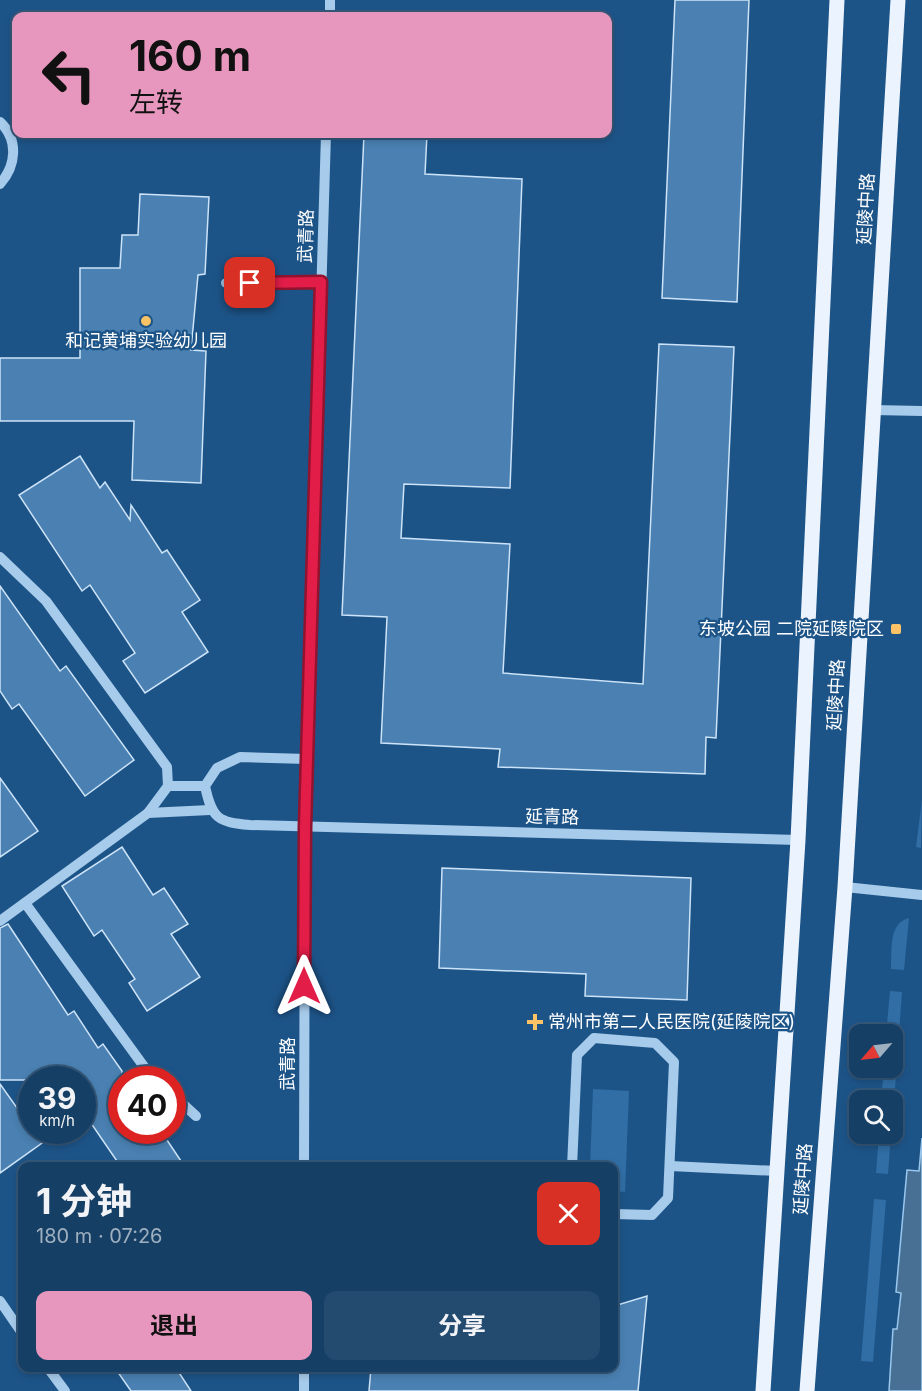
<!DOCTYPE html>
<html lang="zh">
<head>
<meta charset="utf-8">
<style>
  :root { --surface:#163f66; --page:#234a6f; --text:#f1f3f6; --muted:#9eafbf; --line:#35587a; --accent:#e797bd }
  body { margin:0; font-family:Inter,"Noto Sans SC",sans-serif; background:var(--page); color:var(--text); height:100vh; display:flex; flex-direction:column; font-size:22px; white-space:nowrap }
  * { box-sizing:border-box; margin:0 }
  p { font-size:20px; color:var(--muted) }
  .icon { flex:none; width:33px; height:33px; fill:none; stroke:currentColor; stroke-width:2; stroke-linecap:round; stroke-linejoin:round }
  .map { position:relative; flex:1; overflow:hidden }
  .panel { position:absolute; left:18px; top:1162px; width:600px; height:210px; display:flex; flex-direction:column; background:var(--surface); border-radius:12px; box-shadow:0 3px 9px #0003,0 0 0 2px var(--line) }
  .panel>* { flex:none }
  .guide { position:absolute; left:12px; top:12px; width:600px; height:126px; border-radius:12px; box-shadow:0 3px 9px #0003,0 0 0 2px var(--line); background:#e797bd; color:#111; overflow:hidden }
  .needle { width:39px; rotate:242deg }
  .fabs { position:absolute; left:849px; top:1024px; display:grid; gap:12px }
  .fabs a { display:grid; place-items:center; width:54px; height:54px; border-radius:12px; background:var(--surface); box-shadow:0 3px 9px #0003,0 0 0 2px var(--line); font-size:30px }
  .speed { position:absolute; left:18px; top:1066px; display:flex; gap:12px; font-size:30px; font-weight:700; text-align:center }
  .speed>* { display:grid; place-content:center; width:78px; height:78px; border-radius:50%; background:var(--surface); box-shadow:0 3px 9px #0003,0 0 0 2px var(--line); line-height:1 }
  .speed small { font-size:15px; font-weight:400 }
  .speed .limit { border:9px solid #d22; background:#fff; color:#111 }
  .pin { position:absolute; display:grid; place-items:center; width:51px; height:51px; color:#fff; margin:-26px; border-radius:12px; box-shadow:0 3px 9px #0006 }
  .me { position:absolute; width:66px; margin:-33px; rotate:0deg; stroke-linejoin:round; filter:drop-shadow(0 0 4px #0008) }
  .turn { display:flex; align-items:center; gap:21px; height:126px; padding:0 18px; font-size:27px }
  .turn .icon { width:78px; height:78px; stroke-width:2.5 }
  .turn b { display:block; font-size:42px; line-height:51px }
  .round { display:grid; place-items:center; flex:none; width:63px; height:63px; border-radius:12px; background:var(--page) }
  .headline { display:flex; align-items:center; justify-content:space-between; height:102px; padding:0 18px }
  h1 { font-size:36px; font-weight:700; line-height:45px }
  .button { display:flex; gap:12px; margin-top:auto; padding:12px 18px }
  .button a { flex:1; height:69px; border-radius:12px; background:var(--accent); color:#111; font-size:24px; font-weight:700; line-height:69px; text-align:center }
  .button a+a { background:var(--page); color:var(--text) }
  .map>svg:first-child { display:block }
  .green { fill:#306ea5 }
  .water { fill:#487095; stroke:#9ac7ed; stroke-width:1.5 }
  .building { fill:#4a81b2; stroke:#cce3f8; stroke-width:1.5 }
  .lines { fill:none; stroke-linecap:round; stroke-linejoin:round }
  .minor { stroke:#a7cbeb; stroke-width:10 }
  .major { stroke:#ebf4fe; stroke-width:15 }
  .route-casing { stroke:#92132f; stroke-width:15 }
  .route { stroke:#e11d48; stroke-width:10 }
  .poi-dot { fill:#fbc365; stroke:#1d5488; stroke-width:2 }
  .labels { text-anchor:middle; stroke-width:4.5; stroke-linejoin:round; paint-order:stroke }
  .street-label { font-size:18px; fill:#fff; stroke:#1d5488 }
  .poi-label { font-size:18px; fill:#fff; stroke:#1d5488 }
</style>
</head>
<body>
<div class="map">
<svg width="922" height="1391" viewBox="0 0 922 1391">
  <rect width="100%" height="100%" fill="#1d5488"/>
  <!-- green -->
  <g class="green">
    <polygon points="922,800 921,848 916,847"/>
    <path d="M909 918 904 970 891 969C892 952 888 923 909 918Z"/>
    <polygon points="890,991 902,992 893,1117 892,1101 881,1101 884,1068 892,1068 892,1035 886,1035"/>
    <polygon points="593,1089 629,1091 625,1192 614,1191 614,1167 590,1167"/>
    <polygon points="879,1134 891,1134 888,1174 876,1173"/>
    <polygon points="874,1199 886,1200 873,1362 861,1361"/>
  </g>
  <!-- water -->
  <polygon class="water" points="922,1138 922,1391 889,1391 893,1329 897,1329 901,1293 896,1292 907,1170 919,1171"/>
  <!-- building -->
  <g class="building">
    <polygon points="675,0 749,0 737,302 662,298"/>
    <polygon points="364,134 427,134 425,174 522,179 510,488 404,484 401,538 510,544 503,673 643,684 659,344 734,347 716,738 706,737 705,774 498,767 500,749 381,743 387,617 342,615"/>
    <polygon points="140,194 209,197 205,274 198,275 191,350 206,351 201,483 132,480 134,421 0,421 0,358 80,358 80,268 120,268 122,235 138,235"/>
    <polygon points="80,456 100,488 105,482 130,520 131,505 162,553 167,550 200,600 182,612 208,652 145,693 123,661 135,653 90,585 82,591 19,495"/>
    <polygon points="0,586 60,671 66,666 134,760 85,796 19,704 12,709 0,691"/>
    <polygon points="0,778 38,831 0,857"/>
    <polygon points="122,847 153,895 164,888 188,924 171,934 200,977 147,1011 129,983 135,979 102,930 94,936 62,886"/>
    <polygon points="442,868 691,878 687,1000 585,996 586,974 439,968"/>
    <polygon points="8,924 68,1015 74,1011 98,1048 103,1044 122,1071 122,1131 161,1131 185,1167 121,1167 82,1110 82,1080 0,1080 0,928"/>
    <polygon points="0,1084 42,1143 0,1173"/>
    <polygon points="647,1296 638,1391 369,1391 371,1368 614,1368 614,1306"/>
    <polygon points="115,1368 176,1368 191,1391 131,1391"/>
  </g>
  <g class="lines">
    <!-- minor -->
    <g class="minor">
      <polyline points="330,16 330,0"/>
      <path d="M0 122C19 140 16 166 0 184"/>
      <polyline points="226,283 321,282"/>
      <polyline points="873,410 922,411"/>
      <polyline points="0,557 46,601 167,767 168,786 148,813"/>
      <path d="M307 759 240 757 217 768 205 786C212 819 218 822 250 825L798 840"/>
      <polyline points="168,786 205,786"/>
      <polyline points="845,887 922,895"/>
      <polyline points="25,903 145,1068 158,1080"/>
      <polyline points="0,921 148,813 210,810"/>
      <polyline points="172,1094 196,1116"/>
      <polyline points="670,1166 777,1171"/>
      <polyline points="304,1167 305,827 326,134"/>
      <polyline points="572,1167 577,1055 594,1038 655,1043 674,1062 668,1198 652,1215 614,1214"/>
      <polyline points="0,1301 22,1333"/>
      <polyline points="48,1368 65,1391"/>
      <polyline points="304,1391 304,1368"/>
    </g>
    <!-- major -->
    <g class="major">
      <polyline points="763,1391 798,840 837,0"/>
      <polyline points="807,1391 845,887 898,0"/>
    </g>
  </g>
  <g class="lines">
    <defs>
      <polyline id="route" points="250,283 321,282 305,827 304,986"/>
    </defs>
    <!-- route casing -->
    <use href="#route" class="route-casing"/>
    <!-- route -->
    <use href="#route" class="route"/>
  </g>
  <!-- markers -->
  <g class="poi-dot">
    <circle cx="146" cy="321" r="6"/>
    <rect x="890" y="623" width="12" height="12" rx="3"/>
    <path d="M532 1013h6v6h6v6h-6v6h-6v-6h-6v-6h6z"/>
  </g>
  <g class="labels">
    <!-- street labels -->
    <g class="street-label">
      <text transform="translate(866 209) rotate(-87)" y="6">延陵中路</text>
      <text transform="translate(306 236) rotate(-88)" y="6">武青路</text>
      <text transform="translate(836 695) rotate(-87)" y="6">延陵中路</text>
      <text transform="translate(552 817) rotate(1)" y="6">延青路</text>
      <text transform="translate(288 1064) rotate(-90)" y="6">武青路</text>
      <text transform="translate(803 1179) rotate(-86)" y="6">延陵中路</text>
    </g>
    <!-- poi labels -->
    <g class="poi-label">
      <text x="146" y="347">和记黄埔实验幼儿园</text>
      <text x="884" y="635" text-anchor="end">东坡公园 二院延陵院区</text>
      <text x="548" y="1028" text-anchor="start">常州市第二人民医院(延陵院区)</text>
    </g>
  </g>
</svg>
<div class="fabs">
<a><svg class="needle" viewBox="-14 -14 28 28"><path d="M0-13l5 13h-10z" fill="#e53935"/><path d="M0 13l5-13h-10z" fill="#9eafbf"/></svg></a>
<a><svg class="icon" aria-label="search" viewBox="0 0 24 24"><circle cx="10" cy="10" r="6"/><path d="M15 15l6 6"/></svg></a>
</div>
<div class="speed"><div>39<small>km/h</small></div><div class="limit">40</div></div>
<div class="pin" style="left:250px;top:283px;background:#d93025"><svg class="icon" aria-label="arrive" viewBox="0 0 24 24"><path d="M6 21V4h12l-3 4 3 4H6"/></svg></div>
<svg class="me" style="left:304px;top:986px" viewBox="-20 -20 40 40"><path d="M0-17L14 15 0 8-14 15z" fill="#e11d48" stroke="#fff" stroke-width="4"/></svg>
<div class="guide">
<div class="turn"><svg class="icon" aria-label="left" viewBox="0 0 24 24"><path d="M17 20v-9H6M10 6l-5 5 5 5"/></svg><div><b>160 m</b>左转</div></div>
</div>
<section class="panel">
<div class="headline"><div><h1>1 分钟</h1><p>180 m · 07:26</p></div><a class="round" style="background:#d93025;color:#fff"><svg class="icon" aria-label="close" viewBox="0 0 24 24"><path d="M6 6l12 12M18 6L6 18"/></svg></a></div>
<div class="button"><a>退出</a><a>分享</a></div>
</section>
</div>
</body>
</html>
